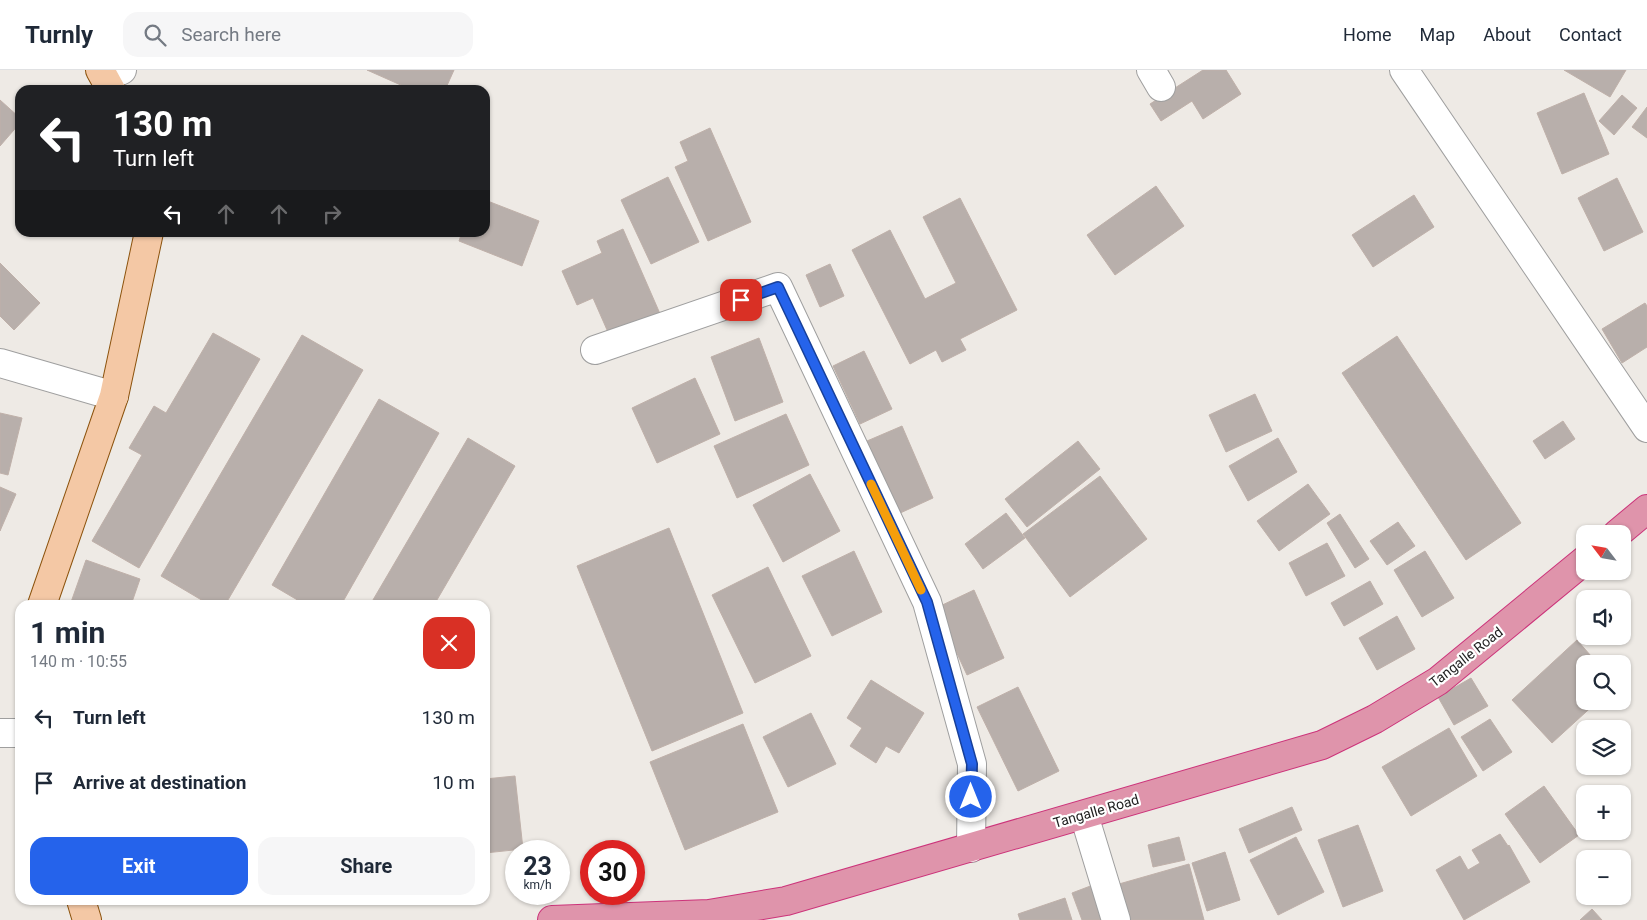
<!DOCTYPE html>
<html lang="en">
<head>
<meta charset="utf-8">
<style>
  :root { --surface:#fff; --page:#f6f6f7; --text:#1f2937; --muted:#747a83; --line:#e0e1e3; --accent:#2563eb }
  body { margin:0; font-family:Roboto,sans-serif; background:var(--page); color:var(--text); height:100vh; display:flex; flex-direction:column; font-size:19px; white-space:nowrap }
  * { box-sizing:border-box; margin:0 }
  p { font-size:16px; color:var(--muted) }
  .icon { flex:none; width:28px; height:28px; fill:none; stroke:currentColor; stroke-width:2; stroke-linecap:round; stroke-linejoin:round }
  .map { position:relative; flex:1; overflow:hidden }
  .sheet { position:absolute; left:15px; top:530px; width:475px; height:305px; display:flex; flex-direction:column; background:var(--surface); border-radius:15px; box-shadow:0 1px 4px #0004 }
  .sheet>* { flex:none }
  .hud { position:absolute; left:15px; top:15px; width:475px; height:152px; border-radius:15px; box-shadow:0 1px 4px #0004; background:#202124; color:#fff; overflow:hidden }
  .needle { width:32px; rotate:301deg }
  .tools { position:absolute; left:1576px; top:455px; display:grid; gap:10px }
  .tools a { display:grid; place-items:center; width:55px; height:55px; border-radius:10px; background:var(--surface); box-shadow:0 1px 4px #0004; font-size:25px }
  .speed { position:absolute; left:505px; top:770px; display:flex; gap:10px; font-size:25px; font-weight:700; text-align:center }
  .speed>* { display:grid; place-content:center; width:65px; height:65px; border-radius:50%; background:var(--surface); box-shadow:0 1px 4px #0004; line-height:1 }
  .speed small { font-size:12px; font-weight:400 }
  .speed .limit { border:8px solid #d22; background:#fff; color:#111 }
  .pin { position:absolute; display:grid; place-items:center; width:42px; height:42px; color:#fff; margin:-21px; border-radius:10px; box-shadow:0 2px 8px #0006 }
  .me { position:absolute; width:55px; margin:-28px; rotate:0deg; stroke-linejoin:round; filter:drop-shadow(0 0 4px #0008) }
  .turn { display:flex; align-items:center; gap:18px; height:105px; padding:0 15px; font-size:22px }
  .turn .icon { width:65px; height:65px; stroke-width:2.5 }
  .turn b { display:block; font-size:35px; line-height:42px }
  .lanes { display:flex; align-items:center; height:48px; padding:0 15px; background:#0003; justify-content:center; gap:25px; direction:ltr }
  .lanes .off { opacity:.35 }
  .round { display:grid; place-items:center; flex:none; width:52px; height:52px; border-radius:15px; background:var(--page) }
  .overview { display:flex; align-items:center; justify-content:space-between; height:85px; padding:0 15px }
  h1 { font-size:30px; font-weight:700; line-height:38px }
  .primary-button { display:flex; gap:10px; margin-top:auto; padding:10px 15px }
  .primary-button a { flex:1; height:58px; border-radius:15px; background:var(--accent); color:#fff; font-size:20px; font-weight:700; line-height:58px; text-align:center }
  .primary-button a+a { background:var(--page); color:var(--text) }
  ul { padding:0; list-style:none }
  li { display:flex; align-items:center; gap:15px; height:65px; padding:0 15px }
  li div { flex:1 }
  li b { display:block; font-size:19px }
  li em { font-style:normal }
  header { display:flex; align-items:center; gap:30px; box-sizing:border-box; height:70px; padding:0 25px; background:var(--surface); border-bottom:1px solid var(--line) }
  header strong { font-size:24px }
  nav { display:flex; gap:28px; margin-inline-start:auto; font-size:18px }
  .search { width:350px; height:45px; background:var(--page); display:flex; align-items:center; gap:12px; box-sizing:border-box; padding:0 18px; border-radius:15px; color:var(--muted); font-size:19px }
  .map>svg:first-child { display:block }
  .building { fill:#b8afab; stroke:#bfb0a9 }
  .lines { fill:none; stroke-linecap:round; stroke-linejoin:round }
  .street-casing { stroke:#9f9f9f; stroke-width:30 }
  .primary-casing { stroke:#8c530d; stroke-width:30 }
  .highway-casing { stroke:#cc337a; stroke-width:30 }
  .street { stroke:#fff; stroke-width:28 }
  .primary { stroke:#f4c8a5; stroke-width:28 }
  .highway { stroke:#df94ab; stroke-width:28 }
  .route-casing { stroke:#184099; stroke-width:12 }
  .route { stroke:#2563eb; stroke-width:9 }
  .slow { stroke:#f59e0b; stroke-width:9 }
  .labels { text-anchor:middle; stroke-width:4.5; stroke-linejoin:round; paint-order:stroke }
  .street-label { font-size:14px; fill:#1e1e1e; stroke:#fff }
</style>
</head>
<body>
<header>
<strong>Turnly</strong>
<div class="search"><svg class="icon" aria-label="search" viewBox="0 0 24 24"><circle cx="10" cy="10" r="6"/><path d="M15 15l6 6"/></svg>Search here</div>
<nav><a>Home</a><a>Map</a><a>About</a><a>Contact</a></nav>
</header>
<div class="map">
<svg width="1647" height="850" viewBox="0 0 1647 850">
  <rect width="100%" height="100%" fill="#eeeae5"/>
  <!-- building -->
  <g class="building">
    <polygon points="367,0 454,0 445,20 412,20"/>
    <polygon points="1203,0 1226,0 1241,24 1203,49 1192,31 1161,51 1150,34"/>
    <polygon points="1564,0 1626,0 1610,27"/>
    <polygon points="1584,23 1609,84 1562,104 1537,43"/>
    <polygon points="1622,25 1637,38 1614,65 1599,51"/>
    <polygon points="0,30 20,48 20,53 0,76"/>
    <polygon points="1647,37 1647,68 1632,57"/>
    <polygon points="710,58 751,152 708,171 675,97 688,91 680,72"/>
    <polygon points="668,107 699,172 651,194 621,130"/>
    <polygon points="1617,108 1643,162 1604,181 1578,128"/>
    <polygon points="1156,116 1184,156 1115,205 1087,165"/>
    <polygon points="1414,125 1434,157 1373,197 1352,165"/>
    <polygon points="960,128 1017,240 960,269 966,280 942,292 936,280 910,294 852,180 890,160 925,229 956,213 923,147"/>
    <polygon points="485,130 539,151 522,196 459,171 462,162 485,162"/>
    <polygon points="623,159 661,246 611,269 593,228 577,235 562,201 602,183 597,171"/>
    <polygon points="0,193 40,233 14,260 0,246"/>
    <polygon points="830,194 844,226 820,237 806,205"/>
    <polygon points="1645,233 1647,236 1647,277 1622,293 1602,259"/>
    <polygon points="213,263 260,289 139,498 92,471 142,385 129,378 154,336 166,343"/>
    <polygon points="302,265 363,300 225,535 210,535 161,506"/>
    <polygon points="1397,266 1521,453 1466,490 1342,303"/>
    <polygon points="759,268 783,332 735,351 711,287"/>
    <polygon points="864,281 892,339 860,354 833,296"/>
    <polygon points="695,308 720,364 657,393 632,338"/>
    <polygon points="1255,324 1272,361 1226,382 1209,345"/>
    <polygon points="379,329 439,363 341,535 306,535 272,515"/>
    <polygon points="0,343 22,348 8,405 0,403"/>
    <polygon points="786,344 809,395 737,428 714,376"/>
    <polygon points="1563,351 1575,369 1545,389 1533,371"/>
    <polygon points="902,356 933,428 898,444 867,371"/>
    <polygon points="468,368 515,396 434,535 370,535"/>
    <polygon points="1278,368 1297,402 1248,431 1229,396"/>
    <polygon points="1078,371 1100,399 1027,457 1005,429"/>
    <polygon points="810,404 840,461 783,492 753,435"/>
    <polygon points="1100,406 1147,469 1070,527 1023,464"/>
    <polygon points="1308,414 1330,444 1279,481 1257,451"/>
    <polygon points="0,417 16,424 0,461"/>
    <polygon points="1006,443 1025,468 983,499 965,474"/>
    <polygon points="1340,444 1369,489 1355,498 1327,453"/>
    <polygon points="1398,452 1415,476 1387,495 1370,471"/>
    <polygon points="669,458 743,643 652,681 577,496"/>
    <polygon points="1327,473 1345,506 1306,526 1289,493"/>
    <polygon points="854,481 882,542 832,566 802,506"/>
    <polygon points="1425,481 1454,528 1422,547 1394,500"/>
    <polygon points="86,490 140,509 131,535 70,535"/>
    <polygon points="768,497 811,586 755,613 712,525"/>
    <polygon points="1370,511 1383,534 1344,556 1331,533"/>
    <polygon points="974,520 1004,588 967,605 936,538"/>
    <polygon points="1397,546 1415,579 1377,600 1359,568"/>
    <polygon points="1577,570 1598,594 1585,594 1585,631 1598,631 1552,673 1512,630"/>
    <polygon points="1471,608 1488,636 1454,655 1438,627"/>
    <polygon points="871,610 924,643 899,683 886,676 876,693 850,676 862,658 847,648"/>
    <polygon points="1018,617 1059,701 1018,721 977,637"/>
    <polygon points="811,643 836,694 788,717 763,667"/>
    <polygon points="1490,649 1512,682 1483,701 1461,667"/>
    <polygon points="743,654 778,742 685,780 650,692"/>
    <polygon points="1449,658 1477,706 1411,746 1382,697"/>
    <polygon points="515,706 523,779 485,783 485,709"/>
    <polygon points="1544,716 1579,765 1540,793 1505,744"/>
    <polygon points="1292,737 1302,760 1249,783 1239,759"/>
    <polygon points="1358,755 1383,821 1343,837 1318,770"/>
    <polygon points="1500,764 1508,776 1509,775 1530,812 1464,850 1436,800 1460,786 1468,800 1480,793 1472,780"/>
    <polygon points="1179,767 1185,790 1153,797 1148,775"/>
    <polygon points="1296,767 1324,822 1278,845 1250,790"/>
    <polygon points="1225,782 1240,830 1207,841 1192,793"/>
    <polygon points="1189,794 1204,850 1130,850 1119,814"/>
    <polygon points="1093,815 1106,850 1082,850 1072,823"/>
    <polygon points="1065,828 1072,850 1020,850 1018,844"/>
    <polygon points="1592,839 1602,850 1580,850"/>
  </g>
  <g class="lines">
    <defs>
      <g id="street">
        <polyline points="1151,0 1161,17"/>
        <polyline points="1404,0 1647,358"/>
        <polyline points="105,8 122,0"/>
        <polyline points="595,280 778,217 927,532 972,694 971,778"/>
        <polyline points="0,293 114,326"/>
        <polyline points="0,663 20,663"/>
        <polyline points="1084,745 1116,850"/>
      </g>
      <g id="primary">
        <polyline points="100,0 111,20"/>
        <polyline points="42,535 114,326 149,162"/>
        <polyline points="81,830 87,850"/>
      </g>
      <g id="highway">
        <polyline points="1617,464 1647,439"/>
        <polyline points="552,850 709,844 786,831 1322,675 1375,649 1438,611 1585,490"/>
      </g>
    </defs>
    <!-- street casing -->
    <use href="#street" class="street-casing"/>
    <!-- primary casing -->
    <use href="#primary" class="primary-casing"/>
    <!-- highway casing -->
    <use href="#highway" class="highway-casing"/>
    <!-- street -->
    <use href="#street" class="street"/>
    <!-- primary -->
    <use href="#primary" class="primary"/>
    <!-- highway -->
    <use href="#highway" class="highway"/>
  </g>
  <g class="lines">
    <defs>
      <polyline id="route" points="741,230 778,217 927,532 972,694 971,727"/>
    </defs>
    <!-- route casing -->
    <use href="#route" class="route-casing"/>
    <!-- route -->
    <use href="#route" class="route"/>
    <!-- slow -->
    <polyline class="slow" points="871,414 921,520"/>
  </g>
  <g class="labels">
    <!-- street labels -->
    <g class="street-label">
      <text transform="translate(1466 587) rotate(-38)" y="5">Tangalle Road</text>
      <text transform="translate(1096 741) rotate(-16)" y="5">Tangalle Road</text>
    </g>
  </g>
</svg>
<div class="tools">
<a><svg class="needle" viewBox="-14 -14 28 28"><path d="M0-13l5 13h-10z" fill="#e53935"/><path d="M0 13l5-13h-10z" fill="#747a83"/></svg></a>
<a><svg class="icon" aria-label="sound" viewBox="0 0 24 24"><path d="M4 9h4l5-4v14l-5-4H4zM17 9q2 3 0 6"/></svg></a>
<a><svg class="icon" aria-label="search" viewBox="0 0 24 24"><circle cx="10" cy="10" r="6"/><path d="M15 15l6 6"/></svg></a>
<a><svg class="icon" aria-label="layers" viewBox="0 0 24 24"><path d="M12 4l9 5-9 5-9-5zM3 14l9 5 9-5"/></svg></a>
<a>+</a>
<a>−</a>
</div>
<div class="speed"><div>23<small>km/h</small></div><div class="limit">30</div></div>
<div class="pin" style="left:741px;top:230px;background:#d93025"><svg class="icon" aria-label="arrive" viewBox="0 0 24 24"><path d="M6 21V4h12l-3 4 3 4H6"/></svg></div>
<svg class="me" style="left:971px;top:727px" viewBox="-20 -20 40 40"><circle r="17" fill="#2563eb" stroke="#fff" stroke-width="3"/><path d="M0-11L8 9 0 5-8 9z" fill="#fff"/></svg>
<div class="hud">
<div class="turn"><svg class="icon" aria-label="left" viewBox="0 0 24 24"><path d="M17 20v-9H6M10 6l-5 5 5 5"/></svg><div><b>130 m</b>Turn left</div></div>
<div class="lanes"><svg class="icon" aria-label="left" viewBox="0 0 24 24"><path d="M17 20v-9H6M10 6l-5 5 5 5"/></svg><svg class="icon off" aria-label="ahead" viewBox="0 0 24 24"><path d="M12 20V5M6 11l6-6 6 6"/></svg><svg class="icon off" aria-label="ahead" viewBox="0 0 24 24"><path d="M12 20V5M6 11l6-6 6 6"/></svg><svg class="icon off" aria-label="right" viewBox="0 0 24 24"><path d="M7 20v-9h11M14 6l5 5-5 5"/></svg></div>
</div>
<section class="sheet">
<div class="overview"><div><h1>1 min</h1><p>140 m · 10:55</p></div><a class="round" style="background:#d93025;color:#fff"><svg class="icon" aria-label="close" viewBox="0 0 24 24"><path d="M6 6l12 12M18 6L6 18"/></svg></a></div>
<ul>
<li><svg class="icon" aria-label="left" viewBox="0 0 24 24"><path d="M17 20v-9H6M10 6l-5 5 5 5"/></svg><div><b>Turn left</b></div><em>130 m</em></li>
<li><svg class="icon" aria-label="arrive" viewBox="0 0 24 24"><path d="M6 21V4h12l-3 4 3 4H6"/></svg><div><b>Arrive at destination</b></div><em>10 m</em></li>
</ul>
<div class="primary-button"><a>Exit</a><a>Share</a></div>
</section>
</div>
</body>
</html>
